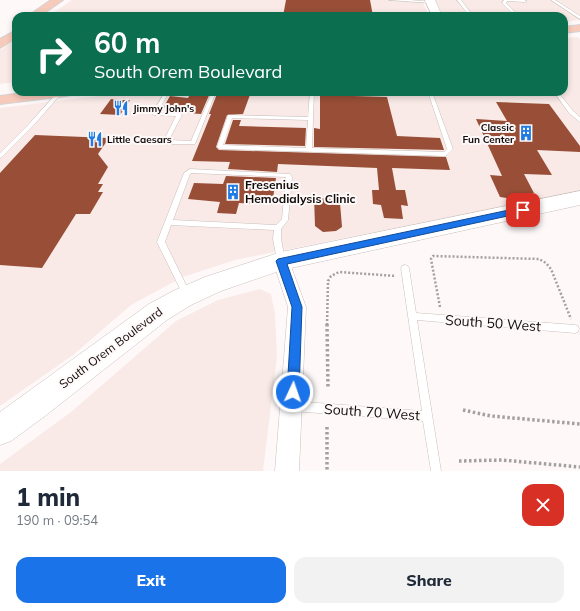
<!DOCTYPE html>
<html lang="en">
<head>
<meta charset="utf-8">
<style>
  :root { --surface:#fff; --page:#f2f2f3; --text:#1f2937; --muted:#747a83; --accent:#1a73e8 }
  body { margin:0; font-family:Mulish,sans-serif; background:var(--page); color:var(--text); height:100vh; display:flex; flex-direction:column; font-size:15px; white-space:nowrap }
  * { box-sizing:border-box; margin:0 }
  p { font-size:13px; color:var(--muted) }
  .icon { flex:none; width:22px; height:22px; fill:none; stroke:currentColor; stroke-width:2; stroke-linecap:round; stroke-linejoin:round }
  .map { position:relative; height:471px; overflow:hidden }
  .side { display:flex; flex-direction:column; background:var(--surface); flex:1 }
  .side>* { flex:none }
  .guide { position:absolute; left:12px; top:12px; width:556px; height:84px; border-radius:12px; box-shadow:0 2px 6px #0003; background:#0b6e4f; color:#fff; overflow:hidden }
  .pin { position:absolute; display:grid; place-items:center; width:34px; height:34px; color:#fff; margin:-17px; border-radius:8px; box-shadow:0 2px 6px #0006 }
  .me { position:absolute; width:44px; margin:-22px; rotate:3deg; stroke-linejoin:round; filter:drop-shadow(0 0 3px #0008) }
  .turn { display:flex; align-items:center; gap:14px; height:84px; padding:0 16px; font-size:18px }
  .turn .icon { width:52px; height:52px; stroke-width:2.5 }
  .turn b { display:block; font-size:28px; line-height:34px }
  .round { display:grid; place-items:center; flex:none; width:42px; height:42px; border-radius:12px; background:var(--page) }
  .headline { display:flex; align-items:center; justify-content:space-between; height:68px; padding:0 16px }
  h1 { font-size:24px; font-weight:800; line-height:30px }
  .cta { display:flex; gap:8px; margin-top:auto; padding:8px 16px }
  .cta a { flex:1; height:46px; border-radius:12px; background:var(--accent); color:#fff; font-size:16px; font-weight:800; line-height:46px; text-align:center }
  .cta a+a { background:var(--page); color:var(--text) }
  .map>svg:first-child { display:block }
  .built { fill:#f9eae7 }
  .building { fill:#994f37 }
  .lines { fill:none; stroke-linecap:round; stroke-linejoin:round }
  .lane-casing { stroke:#c9bfbc; stroke-width:1 }
  .street-casing { stroke:#c9bfbc; stroke-width:1 }
  .secondary-casing { stroke:#c9bfbc; stroke-width:1 }
  .primary-casing { stroke:#d4d3d3; stroke-width:2 }
  .path-far1 { stroke:#a4a09f; stroke-width:2.5; stroke-dasharray:2 2; stroke-linecap:butt }
  .path { stroke:#a4a09f; stroke-width:3.5; stroke-dasharray:2.5 2.5; stroke-linecap:butt }
  .lane { fill:#fff; fill-rule:evenodd }
  .street { fill:#fff; fill-rule:evenodd }
  .secondary { fill:#fff; fill-rule:evenodd }
  .primary { fill:#f8cabb; fill-rule:evenodd }
  .route { fill:#1a73e8; stroke:#114b97 }
  .labels { text-anchor:middle; stroke-width:4; stroke-linejoin:round; paint-order:stroke }
  .far-poi-label { font-size:10px; font-weight:bold; fill:#100c0b; stroke:#fef9f8; text-anchor:start }
  .poi-label { font-size:12px; font-weight:bold; fill:#100c0b; stroke:#fef9f8; text-anchor:start }
  .street-label { font-size:12px; fill:#100c0b; stroke:#fef9f8 }
  .near-street-label { font-size:14px; fill:#100c0b; stroke:#fef9f8 }
</style>
</head>
<body>
<div class="map">
<svg width="580" height="471" viewBox="0 0 580 471">
  <rect width="100%" height="100%" fill="#fef9f8"/>
  <!-- built -->
  <g class="built">
    <polygon points="72,0 422,0 429,16 49,16"/>
    <polygon points="435,0 580,0 580,20 564,22 564,16 443,16"/>
    <polygon points="577,37 580,39 580,191 235,260 183,277 131,305 73,355 0,406 0,108 131,92 564,92 564,38"/>
    <polygon points="16,39 16,82 0,84 0,50"/>
    <polygon points="260,289 271,294 275,314 277,357 263,471 0,471 0,464 71,412 176,321 218,300"/>
  </g>
  <!-- building -->
  <g class="building">
    <polygon points="286,0 370,0 373,16 283,16"/>
    <polygon points="191,92 210,93 201,114 186,113 186,111 181,111 182,109 163,108 170,96 188,98"/>
    <polygon points="227,92 251,92 243,114 227,115 216,147 219,150 446,157 450,170 392,168 396,190 405,190 408,206 401,205 403,219 384,218 381,205 373,204 372,190 379,190 377,168 278,164 277,172 228,169 230,162 192,161 211,114 209,114 217,94 226,94"/>
    <polygon points="320,95 387,97 397,136 440,138 444,150 314,147 314,128 320,129"/>
    <polygon points="111,99 120,100 130,100 120,115 100,114"/>
    <polygon points="496,102 549,104 580,146 580,152 537,150 552,175 524,174 534,193 522,193 523,195 513,196 514,199 500,197 490,175 502,176 476,119 507,121"/>
    <polygon points="233,120 241,120 239,126 306,128 305,146 225,144"/>
    <polygon points="35,135 109,138 98,154 108,167 98,184 103,184 98,192 103,192 90,214 76,214 42,268 0,265 0,173"/>
    <polygon points="226,176 276,178 272,205 239,203 236,214 217,213 220,202 188,199 194,183 223,184"/>
    <polygon points="314,197 333,199 340,203 342,227 336,231 323,232 315,226"/>
  </g>
  <g class="lines">
    <defs>
      <g id="lane">
        <polygon points="389,0 410,0 433,2 431,3"/>
        <polygon points="457,0 461,0 473,16 436,15 434,14 436,13 468,14"/>
        <polygon points="504,0 524,0 527,1 525,2 507,1 506,3 519,16 515,16 502,3"/>
        <polygon points="551,0 555,0 580,16 580,19"/>
        <polygon points="58,92 62,93 32,127 2,157 0,158 0,153 28,125"/>
        <polygon points="165,92 169,92 157,113 179,113 182,115 169,140 191,141 212,92 216,92 195,144 166,144 163,142 176,116 154,115 152,114"/>
        <path d="M310 92H314L312 148 444 152 447 149 428 92H432L453 149 447 155 445 156 220 149 217 147 228 115 308 117ZM232 118 308 120 306 148 223 145Z"/>
        <polygon points="554,92 558,92 573,111 580,117 580,122 569,113"/>
        <path d="M190 169 290 174 292 177 288 220 281 229V239L285 261 284 263H278L277 261 273 239 274 230 171 225 165 242 191 295 190 297 187 298 184 297 157 242 184 173ZM191 173 286 177 282 219 276 225 173 220 190 174Z"/>
        <polygon points="405,265 408,266 409,268 416,313 575,325 578,326 579,329 578,332 575,333 417,320 441,471 431,471 423,421 292,411 289,409 287,406 289,403 292,401 422,411 401,268 402,266"/>
      </g>
      <polygon id="street" points="281,255 287,257 289,261 306,307 299,471 275,471 288,307 273,261 275,257"/>
      <g id="secondary">
        <polygon points="425,0 435,0 442,16 432,16"/>
        <polygon points="580,191 580,205 282,270 221,291 191,305 167,320 45,416 11,441 0,445 0,412 149,304 173,291 205,277 281,252"/>
      </g>
      <g id="primary">
        <polygon points="51,0 63,0 40,16 28,16"/>
        <polygon points="580,25 580,31 564,33 564,27"/>
        <polygon points="16,30 16,38 0,48 0,39"/>
        <polygon points="29,92 73,92 71,95 66,96 0,104 0,96"/>
      </g>
    </defs>
    <!-- lane casing -->
    <use href="#lane" class="lane-casing"/>
    <!-- street casing -->
    <use href="#street" class="street-casing"/>
    <!-- secondary casing -->
    <use href="#secondary" class="secondary-casing"/>
    <!-- primary casing -->
    <use href="#primary" class="primary-casing"/>
    <!-- path-far1 -->
    <g class="path-far1">
      <polyline points="440,307 431,259 433,256 539,259 546,263 551,269 571,319"/>
      <polyline points="327,325 328,281 331,276 339,272 396,276"/>
    </g>
    <!-- path -->
    <g class="path">
      <polyline points="327,324 328,388"/>
      <polyline points="463,410 491,416 580,424"/>
      <polyline points="327,427 327,471"/>
      <polyline points="459,461 502,460 580,467"/>
    </g>
    <!-- lane -->
    <use href="#lane" class="lane"/>
    <!-- street -->
    <use href="#street" class="street"/>
    <!-- secondary -->
    <use href="#secondary" class="secondary"/>
    <!-- primary -->
    <use href="#primary" class="primary"/>
  </g>
  <!-- route -->
  <polygon class="route" points="523,207 526,208 526,212 287,264 302,307 299,392 297,397 293,398 288,397 287,392 292,307 276,261 278,259"/>
  <!-- icons -->
  <defs>
    <symbol id="restaurant-bare" viewBox="-9 -9 18 18"><path d="M-5-6h1v4h1v-4h1v4h1v-4h1v5L-1.5 .5V6h-2V.5L-5-1ZM5-6V6H3V1.5H1.5Q1.5-4 5-6Z" fill="#1f7ce5" stroke="#fef9f8" stroke-width="2.5" paint-order="stroke"/></symbol>
    <symbol id="building-bare" viewBox="-9 -9 18 18"><path d="M-4-6H4V6H1V3H-1V6H-4ZM-2.5-4.3h1.7v1.8h-1.7ZM.8-4.3h1.7v1.8H.8ZM-2.5-1h1.7V.8h-1.7ZM.8-1h1.7V.8H.8Z" fill="#1f7ce5" stroke="#fef9f8" stroke-width="2.5" paint-order="stroke"/></symbol>
  </defs>
  <g fill-rule="evenodd">
    <use href="#restaurant-bare" x="110" y="97" width="22" height="22"/>
    <use href="#building-bare" x="515" y="122" width="22" height="22"/>
    <use href="#restaurant-bare" x="84" y="128" width="22" height="22"/>
    <use href="#building-bare" x="222" y="181" width="22" height="22"/>
  </g>
  <g class="labels">
    <!-- far-poi labels -->
    <g class="far-poi-label">
      <text x="133" y="112">Jimmy John's</text>
      <text x="514" y="131" text-anchor="end">Classic<tspan x="514" dy="12">Fun Center</tspan></text>
      <text x="107" y="143">Little Caesars</text>
    </g>
    <!-- poi labels -->
    <g class="poi-label">
      <text x="245" y="189">Fresenius<tspan x="245" dy="14">Hemodialysis Clinic</tspan></text>
    </g>
    <!-- street labels -->
    <g class="street-label">
      <text transform="translate(111 348) rotate(-37)" y="4">South Orem Boulevard</text>
    </g>
    <!-- near-street labels -->
    <g class="near-street-label">
      <text transform="translate(493 323) rotate(4)" y="5">South 50 West</text>
      <text transform="translate(372 412) rotate(4)" y="5">South 70 West</text>
    </g>
  </g>
</svg>
<div class="pin" style="left:523px;top:210px;background:#d93025"><svg class="icon" aria-label="arrive" viewBox="0 0 24 24"><path d="M6 21V4h12l-3 4 3 4H6"/></svg></div>
<svg class="me" style="left:293px;top:392px" viewBox="-20 -20 40 40"><circle r="17" fill="#1a73e8" stroke="#fff" stroke-width="3"/><path d="M0-11L8 9 0 5-8 9z" fill="#fff"/></svg>
<div class="guide">
<div class="turn"><svg class="icon" aria-label="right" viewBox="0 0 24 24"><path d="M7 20v-9h11M14 6l5 5-5 5"/></svg><div><b>60 m</b>South Orem Boulevard</div></div>
</div>
</div>
<section class="side">
<div class="headline"><div><h1>1 min</h1><p>190 m · 09:54</p></div><a class="round" style="background:#d93025;color:#fff"><svg class="icon" aria-label="close" viewBox="0 0 24 24"><path d="M6 6l12 12M18 6L6 18"/></svg></a></div>
<div class="cta"><a>Exit</a><a>Share</a></div>
</section>
</body>
</html>
